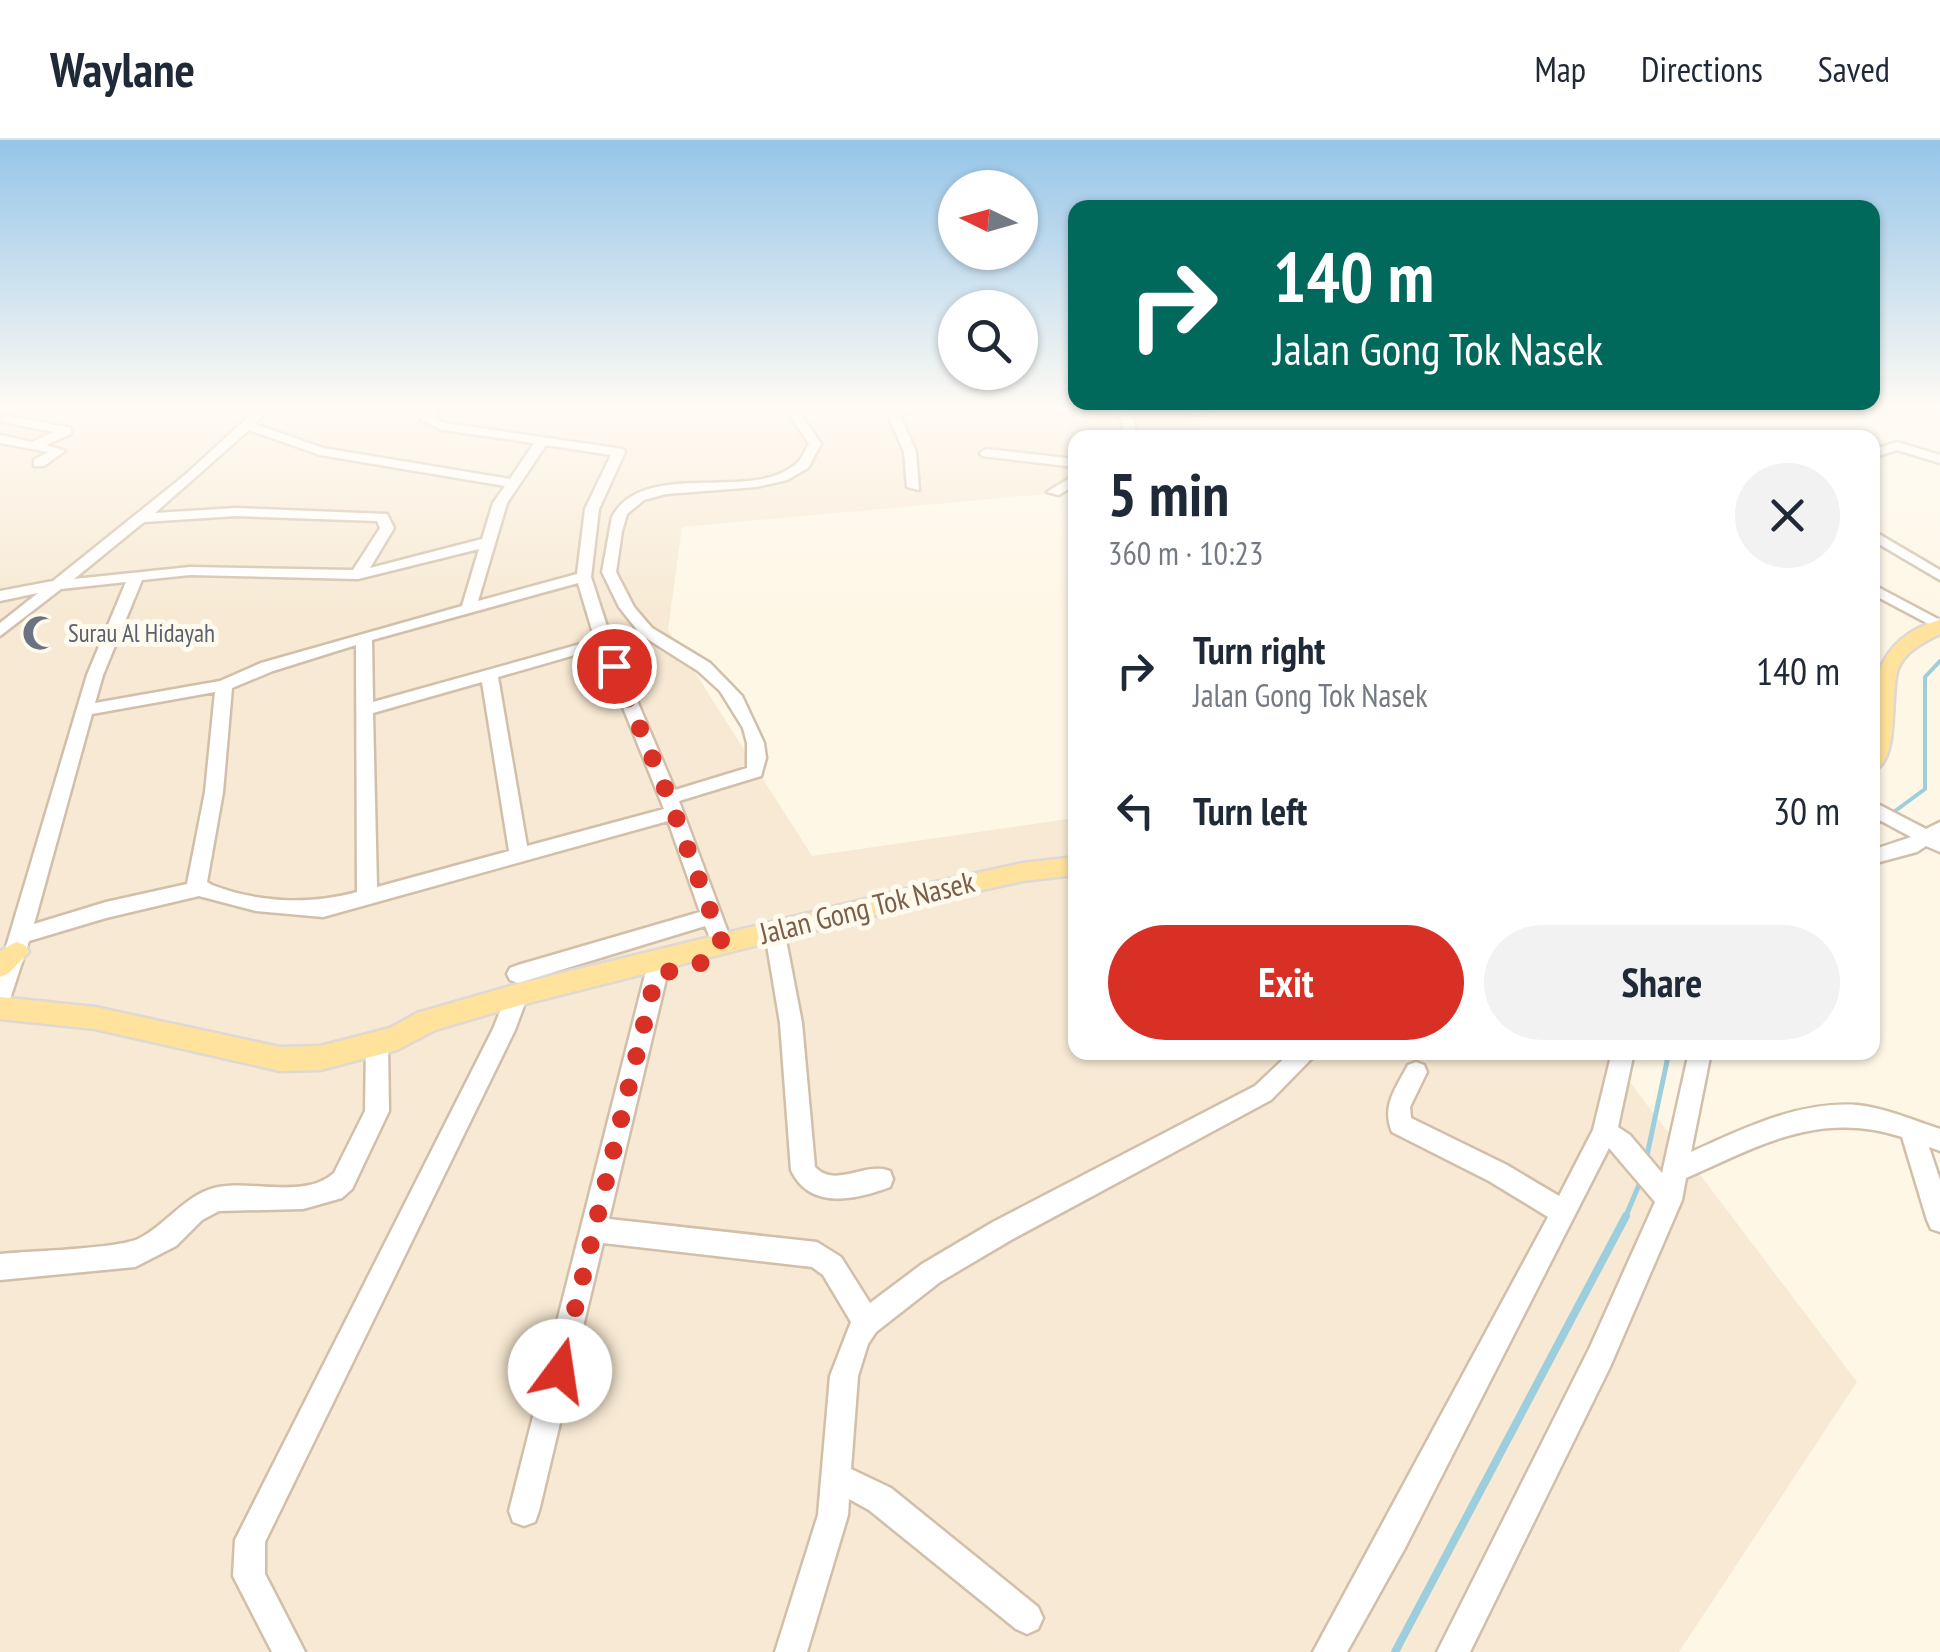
<!DOCTYPE html>
<html lang="en">
<head>
<meta charset="utf-8">
<style>
  :root { --surface:#fff; --page:#f2f2f3; --text:#1f2937; --muted:#747a83; --line:#e0e1e3; --accent:#d93025 }
  body { margin:0; font-family:"PT Sans Narrow",sans-serif; background:var(--page); color:var(--text); height:100vh; display:flex; flex-direction:column; font-size:38px; white-space:nowrap }
  * { box-sizing:border-box; margin:0 }
  p { font-size:32px; color:var(--muted) }
  .icon { flex:none; width:55px; height:55px; fill:none; stroke:currentColor; stroke-width:2; stroke-linecap:round; stroke-linejoin:round }
  .map { position:relative; flex:1; overflow:hidden }
  .side { position:absolute; left:1068px; top:290px; width:812px; height:630px; display:flex; flex-direction:column; background:var(--surface); border-radius:20px; box-shadow:0 2px 8px #0004 }
  .side>* { flex:none }
  .hud { position:absolute; left:1068px; top:60px; width:812px; height:210px; border-radius:20px; box-shadow:0 2px 8px #0004; background:#00695c; color:#fff; overflow:hidden }
  .needle { width:65px; rotate:275deg }
  .buttons { position:absolute; left:938px; top:30px; display:grid; gap:20px }
  .buttons a { display:grid; place-items:center; width:100px; height:100px; border-radius:50%; background:var(--surface); box-shadow:0 2px 8px #0004; font-size:50px }
  .pin { position:absolute; display:grid; place-items:center; width:85px; height:85px; color:#fff; margin:-42px; border:5px solid #fff; border-radius:50%; box-shadow:0 2px 10px #0007 }
  .me { position:absolute; width:110px; margin:-55px; rotate:14deg; stroke-linejoin:round; filter:drop-shadow(0 0 8px #0008) }
  .turn { display:flex; align-items:center; gap:35px; height:210px; padding:0 40px; font-size:45px }
  .turn .icon { width:130px; height:130px; stroke-width:2.5 }
  .turn b { display:block; font-size:70px; line-height:85px }
  .round { display:grid; place-items:center; flex:none; width:105px; height:105px; border-radius:52px; background:var(--page) }
  .overview { display:flex; align-items:center; justify-content:space-between; height:170px; padding:0 40px }
  h1 { font-size:60px; font-weight:700; line-height:75px }
  .primary-button { display:flex; gap:20px; margin-top:auto; padding:20px 40px }
  .primary-button a { flex:1; height:115px; border-radius:60px; background:var(--accent); color:#fff; font-size:40px; font-weight:700; line-height:115px; text-align:center }
  .primary-button a+a { background:var(--page); color:var(--text) }
  ul { padding:0; list-style:none }
  li { display:flex; align-items:center; gap:30px; height:140px; padding:0 40px }
  li div { flex:1 }
  li b { display:block; font-size:38px }
  li em { font-style:normal }
  header { display:flex; align-items:center; gap:60px; box-sizing:border-box; height:140px; padding:0 50px; background:var(--surface); border-bottom:2px solid var(--line) }
  header strong { font-size:48px }
  nav { display:flex; gap:55px; margin-inline-start:auto; font-size:35px }
  .map>svg:first-child { display:block }
  .residential { fill:#f7e9d3 }
  .lines { fill:none; stroke-linecap:round; stroke-linejoin:round }
  .stream-far2 { stroke:#9dcedd; stroke-width:4 }
  .stream-far1 { stroke:#9dcedd; stroke-width:5 }
  .stream { stroke:#9dcedd; stroke-width:8 }
  .minor-casing { stroke:#d1bfaa; stroke-width:5 }
  .major-casing { stroke:#dfd8d3; stroke-width:5 }
  .minor { fill:#fff; fill-rule:evenodd }
  .major { fill:#ffe29c; fill-rule:evenodd }
  .route { stroke:#d93025; stroke-width:18; stroke-dasharray:0 32.4 }
  .labels { text-anchor:middle; stroke-width:10; stroke-linejoin:round; paint-order:stroke }
  .far-worship-label { font-size:25px; fill:#5b616d; stroke:#fffaee; text-anchor:start }
  .street-label { font-size:30px; fill:#7a5e48; stroke:#fffaee }
</style>
</head>
<body>
<header>
<strong>Waylane</strong>
<nav><a>Map</a><a>Directions</a><a>Saved</a></nav>
</header>
<div class="map">
<svg width="1940" height="1512" viewBox="0 0 1940 1512">
  <rect width="100%" height="100%" fill="#fef7e6"/>
  <!-- residential -->
  <polygon class="residential" points="0,268 1186,268 1210,297 1075,298 1075,350 1069,352 682,387 668,490 812,716 1075,678 1075,912 1608,913 1857,1242 1679,1512 0,1512"/>
  <g class="lines">
    <!-- stream-far2 -->
    <polyline class="stream-far2" points="1872,688 1925,649 1925,537 1940,521"/>
    <!-- stream-far1 -->
    <g class="stream-far1">
      <polyline points="1646,1020 1669,912"/>
      <polyline points="1625,1078 1641,1040"/>
    </g>
    <!-- stream -->
    <polyline class="stream" points="1395,1512 1626,1076"/>
    <defs>
      <g id="minor">
        <path d="M258 268H271L255 284 323 308 510 339 534 303 442 290 421 280 428 268H440L434 278 445 283 623 309 625 312 599 369 591 437 612 502 675 650 747 628V603L743 588 720 551 698 531 641 495 619 467 602 432 612 377C644 318 751 363 796 324 802 319 805 310 809 304L785 268H797L821 304 808 328 787 340 756 347 666 354 644 360 627 374 622 391 616 432 634 467 652 488 710 523 742 556 764 603 766 618 761 636 679 661 732 803 729 809H715L705 786 518 843 510 840 507 834 510 828 518 825 700 772 668 681 323 777 256 771 199 756 106 778 29 801 11 856 8 862 0 865V827L87 535 126 442 61 449 0 496V483L38 453 0 461V451L53 441 185 335ZM249 290 320 315 505 346 493 363 482 399 370 428 394 388 387 374 236 368 155 373ZM546 305 611 315 585 369 577 434 478 461 507 363ZM236 376 377 381 380 388 353 430 190 427 74 439 144 382ZM479 409 462 466 261 523 220 541 95 563 103 535 142 440 190 435 358 439ZM578 443 595 500 373 562 372 500ZM356 505 357 752C310 765 259 763 212 745L207 742 223 652 232 548 273 531ZM599 508 664 669 527 706 498 537ZM482 542 509 711 377 747 373 573ZM215 552 205 652 187 744 106 762 34 784 92 574Z"/>
        <polygon points="885,268 931,268 900,275 916,312 919,350 907,347 904,312"/>
        <path d="M1036 268H1074C1066 274 1044 274 1036 268Z"/>
        <polygon points="1092,268 1209,268 1211,270 1205,274 1128,272 1134,280 1136,298 1124,298 1122,280 1115,272 1098,272"/>
        <polygon points="6,275 71,288 71,294 46,305 65,311 44,326 34,326 34,320 48,312 0,303 0,295 32,302 54,292 2,282 0,279"/>
        <polygon points="1897,302 1940,315 1940,323 1897,310 1872,318 1872,310"/>
        <polygon points="986,309 1075,319 1075,327 982,316 980,313"/>
        <polygon points="1075,335 1075,345 1059,355 1047,352"/>
        <polygon points="1872,390 1940,430 1940,440 1872,400"/>
        <polygon points="1872,444 1940,480 1940,490 1872,454"/>
        <polygon points="1872,661 1926,689 1940,682 1940,712 1926,706 1917,712 1872,724 1872,710 1911,697 1872,676"/>
        <path d="M777 797 784 799 787 805 802 883 815 1027C836 1049 865 1021 890 1031L893 1039 890 1047C856 1060 809 1070 791 1030L780 883 767 805 770 799Z"/>
        <polygon points="656,826 664,829 667,835 609,1079 817,1102 841,1117 870,1163 922,1124 993,1082 1255,946 1291,912 1318,912 1271,960 1011,1100 940,1142 876,1192 868,1204 858,1236 851,1329 891,1348 1038,1467 1043,1478 1038,1489 1027,1494 1016,1489 869,1370 849,1359 848,1375 807,1512 775,1512 818,1375 830,1236 851,1182 823,1135 812,1127 603,1103 539,1371 535,1382 524,1386 513,1382 509,1371 645,835 648,829"/>
        <polygon points="517,846 525,849 528,855 515,890 265,1402 265,1434 305,1512 272,1512 233,1436 235,1400 493,889 509,849"/>
        <path d="M377 895 385 898 388 905 389 971 352 1049 342 1058 303 1069 219 1071 202 1080 176 1106 135 1127 0 1140V1114C30 1111 115 1109 138 1099 165 1086 184 1056 214 1048 251 1039 304 1060 334 1033L365 971 366 905 369 898Z"/>
        <path d="M1612 912H1634L1618 987 1630 995 1662 1033 1689 912H1711L1691 1012C1743 989 1798 961 1857 965 1885 968 1913 980 1940 989V1011L1929 1007 1940 1040V1092L1931 1089 1927 1080 1902 997C1819 970 1761 1005 1686 1038L1682 1060 1610 1227 1470 1512H1437L1590 1207 1655 1062 1609 1008 1405 1408 1347 1512H1313L1548 1077 1489 1041 1392 992C1381 966 1396 948 1408 925L1416 922 1424 925 1427 932 1410 967 1411 978 1507 1025 1559 1056 1593 990Z"/>
      </g>
      <g id="major">
        <path d="M1940 480V494C1924 502 1905 511 1898 529 1889 552 1901 623 1872 631 1872 566 1862 502 1940 480Z"/>
        <polygon points="1075,717 1075,735 1023,741 936,760 517,866 435,890 397,910 320,930 280,931 95,889 0,879 0,857 95,867 280,907 320,906 390,888 417,873 517,844 936,742 1023,723"/>
        <polygon points="16,802 25,805 29,812 9,833 0,837 0,811"/>
      </g>
    </defs>
    <!-- minor casing -->
    <use href="#minor" class="minor-casing"/>
    <!-- major casing -->
    <use href="#major" class="major-casing"/>
    <!-- minor -->
    <use href="#minor" class="minor"/>
    <!-- major -->
    <use href="#major" class="major"/>
  </g>
  <!-- sky -->
  <linearGradient id="sky" x2="0" y2="1"><stop stop-color="#95c5e9"/><stop offset="0.56" stop-color="#fffbf4"/><stop offset="1" stop-color="#fffbf4" stop-opacity="0"/></linearGradient>
  <rect width="1940" height="479" fill="url(#sky)"/>
  <g class="lines">
    <!-- route -->
    <polyline class="route" points="560,1231 656,835 701,823 722,803 669,658 614,526"/>
  </g>
  <!-- icons -->
  <defs>
    <symbol id="mosque-bare" viewBox="-9 -9 18 18"><path d="M3.5-4.9A6 6 0 1 0 3.5 4.9A5 5 0 1 1 3.5-4.9Z" fill="#6b7280" stroke="#fffaee" stroke-width="2.5" paint-order="stroke"/></symbol>
  </defs>
  <g fill-rule="evenodd">
    <use href="#mosque-bare" x="15" y="468" width="50" height="50"/>
  </g>
  <g class="labels">
    <!-- far-worship labels -->
    <g class="far-worship-label">
      <text x="68" y="502">Surau Al Hidayah</text>
    </g>
    <!-- street labels -->
    <g class="street-label">
      <text transform="translate(867 768) rotate(-14)" y="10">Jalan Gong Tok Nasek</text>
    </g>
  </g>
</svg>
<div class="buttons">
<a><svg class="needle" viewBox="-14 -14 28 28"><path d="M0-13l5 13h-10z" fill="#e53935"/><path d="M0 13l5-13h-10z" fill="#747a83"/></svg></a>
<a><svg class="icon" aria-label="search" viewBox="0 0 24 24"><circle cx="10" cy="10" r="6"/><path d="M15 15l6 6"/></svg></a>
</div>
<div class="pin" style="left:614px;top:526px;background:#d93025"><svg class="icon" aria-label="arrive" viewBox="0 0 24 24"><path d="M6 21V4h12l-3 4 3 4H6"/></svg></div>
<svg class="me" style="left:560px;top:1231px" viewBox="-20 -20 40 40"><circle r="19" fill="#fff"/><path d="M0-13L10 11 0 6-10 11z" fill="#d93025"/></svg>
<div class="hud">
<div class="turn"><svg class="icon" aria-label="right" viewBox="0 0 24 24"><path d="M7 20v-9h11M14 6l5 5-5 5"/></svg><div><b>140 m</b>Jalan Gong Tok Nasek</div></div>
</div>
<section class="side">
<div class="overview"><div><h1>5 min</h1><p>360 m · 10:23</p></div><a class="round"><svg class="icon" aria-label="close" viewBox="0 0 24 24"><path d="M6 6l12 12M18 6L6 18"/></svg></a></div>
<ul>
<li><svg class="icon" aria-label="right" viewBox="0 0 24 24"><path d="M7 20v-9h11M14 6l5 5-5 5"/></svg><div><b>Turn right</b><p>Jalan Gong Tok Nasek</p></div><em>140 m</em></li>
<li><svg class="icon" aria-label="left" viewBox="0 0 24 24"><path d="M17 20v-9H6M10 6l-5 5 5 5"/></svg><div><b>Turn left</b></div><em>30 m</em></li>
</ul>
<div class="primary-button"><a>Exit</a><a>Share</a></div>
</section>
</div>
</body>
</html>
